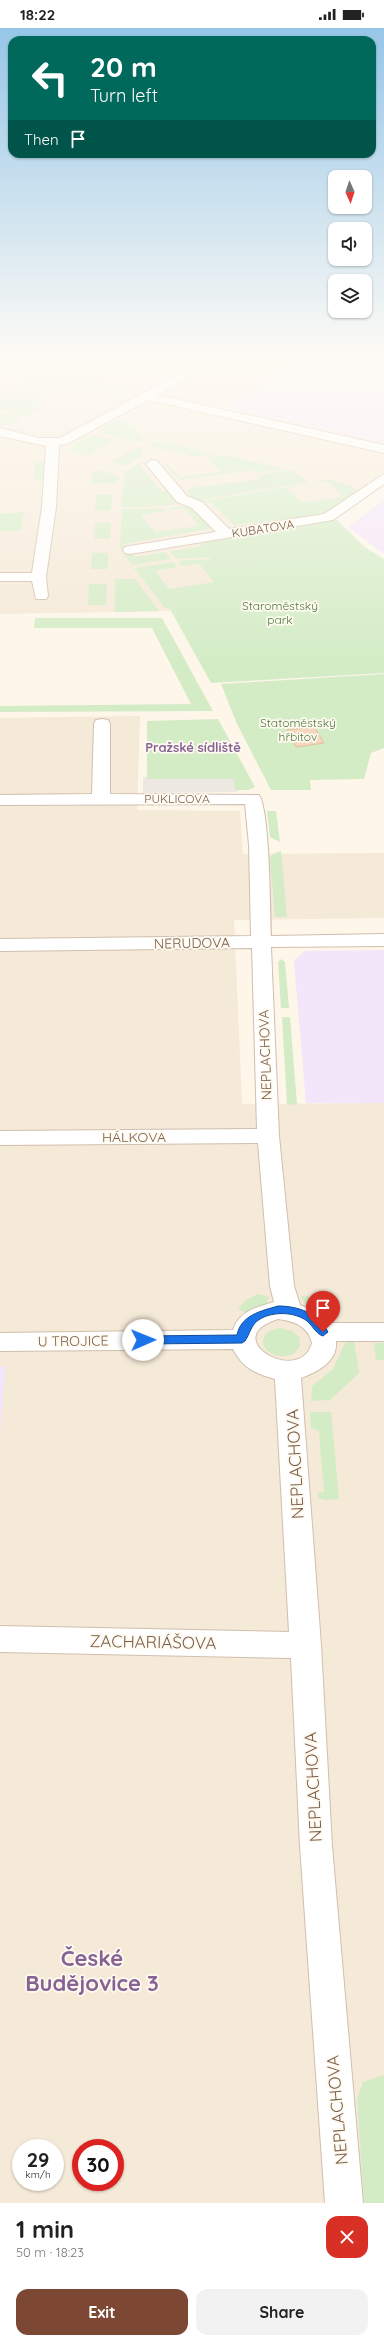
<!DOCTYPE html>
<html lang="en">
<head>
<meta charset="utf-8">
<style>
  :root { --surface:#fff; --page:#f2f2f2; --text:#222; --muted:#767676; --accent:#7c4834 }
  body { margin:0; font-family:Quicksand,sans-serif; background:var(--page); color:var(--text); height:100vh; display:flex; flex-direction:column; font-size:15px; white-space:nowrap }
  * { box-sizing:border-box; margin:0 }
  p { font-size:13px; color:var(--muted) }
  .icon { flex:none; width:22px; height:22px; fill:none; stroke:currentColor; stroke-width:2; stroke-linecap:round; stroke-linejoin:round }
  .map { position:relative; height:2175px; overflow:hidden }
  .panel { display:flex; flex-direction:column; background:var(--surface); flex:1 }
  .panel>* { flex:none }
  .guide { position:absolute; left:8px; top:8px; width:368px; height:122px; border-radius:12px; box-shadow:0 1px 3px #0004; background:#00695c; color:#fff; overflow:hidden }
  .needle { width:26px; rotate:177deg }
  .tools { position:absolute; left:328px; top:142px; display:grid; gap:8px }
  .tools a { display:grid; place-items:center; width:44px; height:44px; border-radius:8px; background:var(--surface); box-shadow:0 1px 3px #0004; font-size:20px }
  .speed { position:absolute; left:12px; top:2111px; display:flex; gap:8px; font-size:20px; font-weight:700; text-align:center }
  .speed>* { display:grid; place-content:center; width:52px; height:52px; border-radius:50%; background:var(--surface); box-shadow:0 1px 3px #0004; line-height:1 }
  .speed small { font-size:10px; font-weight:400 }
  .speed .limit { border:6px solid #d22; background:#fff; color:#111 }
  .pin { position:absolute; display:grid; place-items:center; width:34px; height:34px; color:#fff; margin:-41px -17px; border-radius:50% 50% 50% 0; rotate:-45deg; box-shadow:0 0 4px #0007 }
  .pin .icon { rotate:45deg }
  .me { position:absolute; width:44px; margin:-22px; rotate:89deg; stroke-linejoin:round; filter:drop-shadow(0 0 3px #0008) }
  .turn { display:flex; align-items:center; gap:14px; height:84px; padding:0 16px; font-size:18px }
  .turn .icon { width:52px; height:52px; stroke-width:2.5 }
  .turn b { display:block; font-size:28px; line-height:34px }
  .then { display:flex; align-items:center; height:38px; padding:0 16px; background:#0003; gap:8px; font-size:15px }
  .round { display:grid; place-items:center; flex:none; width:42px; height:42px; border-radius:12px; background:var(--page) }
  .headline { display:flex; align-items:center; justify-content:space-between; height:68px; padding:0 16px }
  h1 { font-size:24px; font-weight:800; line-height:30px }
  .button { display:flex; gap:8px; margin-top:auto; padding:8px 16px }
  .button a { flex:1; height:46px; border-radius:12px; background:var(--accent); color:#fff; font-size:16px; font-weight:800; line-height:46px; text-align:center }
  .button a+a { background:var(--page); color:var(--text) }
  .status { display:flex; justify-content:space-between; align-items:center; height:28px; padding:0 20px; background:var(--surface); direction:ltr }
  .status svg { height:11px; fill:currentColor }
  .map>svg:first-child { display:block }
  .residential { fill:#f5e9d7; fill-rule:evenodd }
  .industrial { fill:#eee8e2 }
  .education { fill:#f3e5fa }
  .green { fill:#d4ecc6 }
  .building { fill:#f4d7bf; stroke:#e7be9f }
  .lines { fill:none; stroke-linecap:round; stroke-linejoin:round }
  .minor-casing { stroke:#d1bfad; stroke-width:2 }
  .minor { fill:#fff; fill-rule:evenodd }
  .route { fill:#1a73e8; stroke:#114b97 }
  .labels { text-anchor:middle; stroke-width:3.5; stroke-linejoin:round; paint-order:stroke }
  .far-street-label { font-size:12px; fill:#7a5e4b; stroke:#fffaf0 }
  .far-park-label { font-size:12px; fill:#4d7a3f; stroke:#fffaf0 }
  .far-neighbourhood-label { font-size:13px; font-weight:bold; fill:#876395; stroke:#fffaf0 }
  .street-label { font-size:14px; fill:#7a5e4b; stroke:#fffaf0 }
  .near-street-label { font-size:17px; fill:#7a5e4b; stroke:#fffaf0 }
  .near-district-label { font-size:22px; font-weight:bold; fill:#876395; stroke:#fffaf0 }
</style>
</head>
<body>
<div class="status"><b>18:22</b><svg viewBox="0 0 49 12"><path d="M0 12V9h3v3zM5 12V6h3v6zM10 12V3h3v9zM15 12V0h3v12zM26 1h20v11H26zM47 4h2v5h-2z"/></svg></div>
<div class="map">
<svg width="384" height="2175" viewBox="0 0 384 2175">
  <rect width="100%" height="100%" fill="#fdf6e9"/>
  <!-- residential -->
  <g class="residential">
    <polygon points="0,331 384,331 384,457 336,491 203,513 221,554 161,565 171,583 0,586"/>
    <path d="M140 688 137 782 240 783 243 826 384 825V890L234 892 242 1076 384 1075V2175H0V690ZM21 2120H55V2154H21ZM81 2120H115V2154H81Z"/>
  </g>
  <!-- industrial -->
  <polygon class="industrial" points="143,749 238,749 238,764 143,765"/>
  <!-- education -->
  <g class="education">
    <polygon points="267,331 369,331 384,335 384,415 223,378 290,339"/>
    <polygon points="384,472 384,526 348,499"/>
    <polygon points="384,922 384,1075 306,1075 294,933 305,923"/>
    <polygon points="0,1338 6,1338 0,1406"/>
  </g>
  <!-- green -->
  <g class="green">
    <polygon points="9,339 38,345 30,350 1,343"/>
    <polygon points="47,342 136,362 124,362 50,346 46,345"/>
    <polygon points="42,346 86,356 65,367 48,363 35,371 29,370 27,371 48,376 38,377 42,379 26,388 0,381 0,368"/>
    <polygon points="88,357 127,365 119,370 80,361"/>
    <polygon points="0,384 23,389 6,398 0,397"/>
    <path d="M118 392C126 394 145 406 142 415L96 404Z"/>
    <polygon points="92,407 115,412 87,428 68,423 75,416"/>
    <polygon points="161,413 216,426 192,429 188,426 152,419 152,415"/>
    <polygon points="138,419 143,420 142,427 125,438 111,434"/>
    <polygon points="224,427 285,441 256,445 253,442 180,452 163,436 167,436 180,449 221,444 207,429"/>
    <polygon points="47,432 44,451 33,453 35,435"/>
    <polygon points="154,433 140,437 161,463 171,463 184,475 162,478 121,479 125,444 138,436"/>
    <polygon points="97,442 119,448 118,455 91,455 92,445"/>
    <polygon points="289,442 296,444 307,454 195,473 187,463 191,460 260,451 257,447"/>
    <polygon points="328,451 351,458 358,463 330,483 319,487 234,497 210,474 199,474 310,455 287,460 302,475 343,469 327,453 312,454"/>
    <polygon points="96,467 112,467 111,482 95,482"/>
    <polygon points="190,478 213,500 123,516 135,529 165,524 171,531 132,537 120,520 122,481 161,481 165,483 141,487 155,504 199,498 184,480 172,482 169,480"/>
    <polygon points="24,484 21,503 0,503 0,486"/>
    <polygon points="336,491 366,520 384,531 384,645 211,655 170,581 165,580 134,540 173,534 177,539 155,543 169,561 214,554 199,536 182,538 178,533 211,531 210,529 176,531 170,523 199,519 203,513 213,511"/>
    <polygon points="95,495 111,495 110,511 94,511"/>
    <polygon points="92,525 108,525 108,541 91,541"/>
    <polygon points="115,551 135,551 159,583 115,584"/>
    <polygon points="89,556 107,556 106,577 88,577"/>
    <polygon points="35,590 162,590 213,683 0,684 0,678 191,676 152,600 34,600"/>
    <polygon points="384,646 384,720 371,725 364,751 310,752 311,762 271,762 237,696 221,656"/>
    <polygon points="218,691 255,759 248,762 235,762 234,751 147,751 147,693"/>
    <polygon points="267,783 276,783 280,814 270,809"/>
    <polygon points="281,823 287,889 275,889 270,830 273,826"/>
    <polygon points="281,931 285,934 289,980 281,980 278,934"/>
    <polygon points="282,989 290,989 297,1076 287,1077"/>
    <polygon points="258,1266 269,1269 266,1277 247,1285 238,1281 246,1272"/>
    <path d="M301 1268C316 1267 324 1276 337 1282L336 1287 328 1292C316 1287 305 1280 301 1268Z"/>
    <path d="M280 1300 292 1303 299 1309 300 1318 294 1326C266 1337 248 1305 280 1300Z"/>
    <polygon points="354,1312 359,1345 330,1372 311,1373 312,1358 333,1341 346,1313"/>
    <polygon points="374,1315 384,1315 384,1332 376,1332"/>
    <polygon points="310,1384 331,1384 339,1471 324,1472 318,1469 318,1465 324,1464 319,1403 311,1400"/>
    <polygon points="384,2047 384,2175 364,2175 357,2071 363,2054"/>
  </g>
  <!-- building -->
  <polygon class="building" points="314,699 324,715 296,719 287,702"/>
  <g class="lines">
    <defs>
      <g id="minor">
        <polygon points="206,331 220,331 157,367 384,417 384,425 148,372 67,416 59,417 56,479 46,549 48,568 46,571 36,571 32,553 0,553 0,545 32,545 42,479 46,418 0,408 0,400 39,410 60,410"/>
        <polygon points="152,432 157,433 187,468 202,474 229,501 324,486 384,446 384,456 333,492 130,526 125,525 123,522 125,519 130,518 216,504 192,480 177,474 146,436"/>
        <path d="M102 691 108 692 110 696V766L259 767C270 783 270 883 271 908L384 906V918L271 919 279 1108 294 1258 300 1277 315 1283 328 1295H384V1313H336C338 1334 317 1344 301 1350L321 1617 332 1818 363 2175H325L300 1818 291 1630 0 1624V1598L289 1604 275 1351C255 1346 242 1339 233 1321L0 1323V1305L233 1302C239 1283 257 1279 274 1274L270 1258 258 1115 0 1117V1103L257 1101 252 920 0 923V911L251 908 249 817 245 776 0 777V767L92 766 94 696 96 692ZM278 1291C294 1293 308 1298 312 1315 300 1359 216 1310 278 1291Z"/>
      </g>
    </defs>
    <!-- minor casing -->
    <use href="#minor" class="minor-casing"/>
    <!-- minor -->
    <use href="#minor" class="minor"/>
  </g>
  <!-- sky -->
  <linearGradient id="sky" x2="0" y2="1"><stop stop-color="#96c6e8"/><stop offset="0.52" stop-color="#fefbf5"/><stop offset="1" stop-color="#fefbf5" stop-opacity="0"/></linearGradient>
  <rect width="384" height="635" fill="url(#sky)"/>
  <!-- route -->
  <path class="route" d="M278 1278C298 1278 318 1285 328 1304L323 1308C316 1306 313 1298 307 1293 295 1284 274 1283 260 1291 251 1296 250 1306 245 1313L242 1315 143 1316 138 1312 143 1308 237 1307C241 1287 261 1283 278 1278Z"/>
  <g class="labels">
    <!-- far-street labels -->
    <g class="far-street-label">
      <text transform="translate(263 501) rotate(-9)" y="4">KUBATOVA</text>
      <text x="177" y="775">PUKLICOVA</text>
    </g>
    <!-- far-park labels -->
    <g class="far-park-label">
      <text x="280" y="582">Staroměstský<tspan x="280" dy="14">park</tspan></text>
      <text x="298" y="699">Statoměstský<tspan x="298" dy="14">hřbitov</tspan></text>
    </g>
    <!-- far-neighbourhood labels -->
    <g class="far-neighbourhood-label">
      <text x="193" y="724">Pražské sídliště</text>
    </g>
    <!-- street labels -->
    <g class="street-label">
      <text transform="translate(192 915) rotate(-1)" y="5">NERUDOVA</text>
      <text transform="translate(265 1027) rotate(-92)" y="5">NEPLACHOVA</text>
      <text x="134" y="1114">HÁLKOVA</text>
      <text transform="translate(73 1313) rotate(-1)" y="5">U TROJICE</text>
    </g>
    <!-- near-street labels -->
    <g class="near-street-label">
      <text transform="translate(295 1436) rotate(-93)" y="6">NEPLACHOVA</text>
      <text transform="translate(153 1614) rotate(1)" y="6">ZACHARIÁŠOVA</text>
      <text transform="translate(313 1759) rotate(-93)" y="6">NEPLACHOVA</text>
      <text transform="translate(337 2082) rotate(-95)" y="6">NEPLACHOVA</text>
    </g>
    <!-- near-district labels -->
    <g class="near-district-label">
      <text x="92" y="1938">České<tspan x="92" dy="25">Budějovice 3</tspan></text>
    </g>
  </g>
</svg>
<div class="tools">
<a><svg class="needle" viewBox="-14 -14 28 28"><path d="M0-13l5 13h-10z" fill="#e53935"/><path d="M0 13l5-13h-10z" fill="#767676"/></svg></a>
<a><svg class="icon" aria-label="sound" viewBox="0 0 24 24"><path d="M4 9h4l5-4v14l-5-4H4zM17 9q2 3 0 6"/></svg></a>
<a><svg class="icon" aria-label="layers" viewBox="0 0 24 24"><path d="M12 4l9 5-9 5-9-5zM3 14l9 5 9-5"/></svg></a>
</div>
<div class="speed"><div>29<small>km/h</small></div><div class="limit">30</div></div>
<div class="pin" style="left:323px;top:1304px;background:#d93025"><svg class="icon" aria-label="arrive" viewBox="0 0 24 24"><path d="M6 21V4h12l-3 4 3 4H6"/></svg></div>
<svg class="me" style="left:143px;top:1312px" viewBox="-20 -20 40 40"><circle r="19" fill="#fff"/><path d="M0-13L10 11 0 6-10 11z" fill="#1a73e8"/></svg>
<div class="guide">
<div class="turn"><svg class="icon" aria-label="left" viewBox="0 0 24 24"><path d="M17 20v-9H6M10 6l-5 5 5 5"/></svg><div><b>20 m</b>Turn left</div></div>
<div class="then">Then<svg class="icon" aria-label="arrive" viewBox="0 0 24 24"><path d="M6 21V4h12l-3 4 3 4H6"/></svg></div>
</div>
</div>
<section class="panel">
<div class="headline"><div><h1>1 min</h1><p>50 m · 18:23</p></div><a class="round" style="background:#d93025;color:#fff"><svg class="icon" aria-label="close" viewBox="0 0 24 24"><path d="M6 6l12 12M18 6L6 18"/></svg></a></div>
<div class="button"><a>Exit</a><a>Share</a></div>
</section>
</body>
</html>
